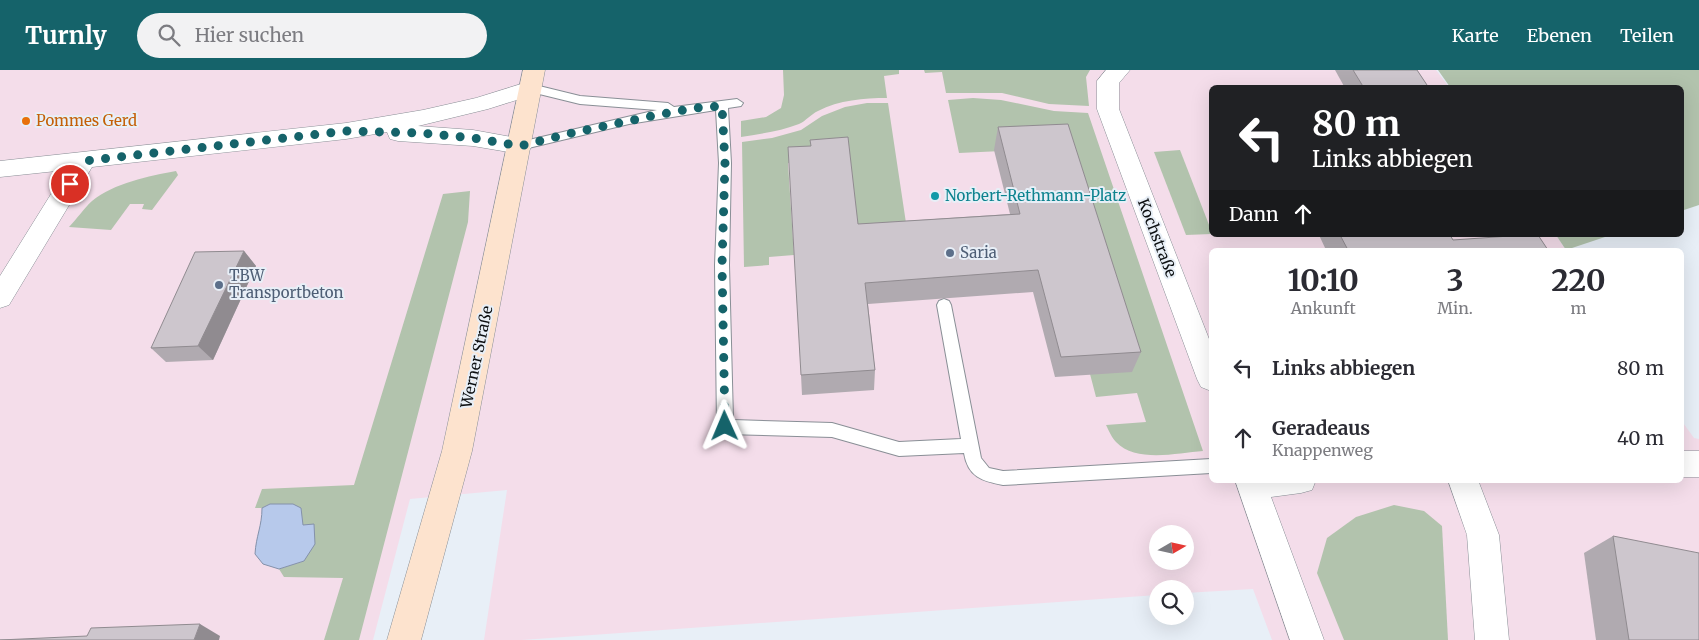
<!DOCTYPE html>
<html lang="de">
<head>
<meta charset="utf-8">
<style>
  :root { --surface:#fff; --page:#f2f2f3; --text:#2b2b33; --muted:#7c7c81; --accent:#15636a }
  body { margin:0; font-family:Merriweather,serif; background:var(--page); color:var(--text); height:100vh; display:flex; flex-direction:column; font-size:19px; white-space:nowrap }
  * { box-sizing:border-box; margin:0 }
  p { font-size:16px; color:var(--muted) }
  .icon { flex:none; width:28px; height:28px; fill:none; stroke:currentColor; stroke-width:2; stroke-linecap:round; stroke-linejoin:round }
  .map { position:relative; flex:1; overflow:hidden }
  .panel { position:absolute; left:1209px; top:178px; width:475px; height:235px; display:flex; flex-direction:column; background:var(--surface); border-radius:8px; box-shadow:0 5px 20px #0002 }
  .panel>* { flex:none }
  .banner { position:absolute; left:1209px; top:15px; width:475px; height:152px; border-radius:8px; box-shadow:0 5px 20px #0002; background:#202124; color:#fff; overflow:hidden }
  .needle { width:32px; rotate:81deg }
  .tools { position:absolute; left:1149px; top:455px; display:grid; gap:10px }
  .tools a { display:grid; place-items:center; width:45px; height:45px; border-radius:50%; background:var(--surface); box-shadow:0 5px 20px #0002; font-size:25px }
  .pin { position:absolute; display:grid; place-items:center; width:42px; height:42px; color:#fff; margin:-21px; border:2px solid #fff; border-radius:50%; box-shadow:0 1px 5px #0007 }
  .me { position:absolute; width:55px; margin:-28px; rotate:359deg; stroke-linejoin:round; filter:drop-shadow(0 0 4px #0008) }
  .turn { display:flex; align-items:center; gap:18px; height:105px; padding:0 20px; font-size:22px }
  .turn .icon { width:65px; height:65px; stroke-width:2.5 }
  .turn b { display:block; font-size:35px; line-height:42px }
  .then { display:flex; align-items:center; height:48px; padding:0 20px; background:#0003; gap:10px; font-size:19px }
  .eta { display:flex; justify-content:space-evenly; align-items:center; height:85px; text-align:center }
  .eta b { font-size:30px; font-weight:700; line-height:35px }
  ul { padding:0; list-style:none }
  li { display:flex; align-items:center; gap:15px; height:70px; padding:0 20px }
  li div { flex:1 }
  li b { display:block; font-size:19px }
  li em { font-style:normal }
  header { display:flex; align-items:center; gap:30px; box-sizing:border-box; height:70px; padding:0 25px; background:var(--accent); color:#fff }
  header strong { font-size:24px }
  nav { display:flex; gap:28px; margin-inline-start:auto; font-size:18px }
  .search { width:350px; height:45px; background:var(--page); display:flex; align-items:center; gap:12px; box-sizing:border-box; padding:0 18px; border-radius:28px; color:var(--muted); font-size:19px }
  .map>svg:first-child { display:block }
  .industrial { fill:#f4ddea; fill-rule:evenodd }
  .green { fill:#b2c3ad }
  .water { fill:#b7c9eb; stroke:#8491aa }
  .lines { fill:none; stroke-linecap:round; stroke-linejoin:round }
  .lane-casing { stroke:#898f96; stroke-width:2 }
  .street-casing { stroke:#898f96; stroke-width:1 }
  .secondary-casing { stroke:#898f96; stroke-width:1 }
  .lane { fill:#fff; fill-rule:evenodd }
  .street { fill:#fff; fill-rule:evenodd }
  .secondary { fill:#fde3ce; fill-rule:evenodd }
  .wall { fill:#b0aab0 }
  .shaded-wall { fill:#908b90 }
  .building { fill:#cdc6cd; stroke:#908b90 }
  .route { stroke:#15636a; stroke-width:9; stroke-dasharray:0 16.2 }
  .food-dot { fill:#e8710a; stroke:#e8eff7; stroke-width:2 }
  .culture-dot { fill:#0f9aa8; stroke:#e8eff7; stroke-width:2 }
  .service-dot { fill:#5c6f8a; stroke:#e8eff7; stroke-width:2 }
  .labels { text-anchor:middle; stroke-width:4; stroke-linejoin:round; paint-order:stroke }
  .food-label { font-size:15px; fill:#c56008; stroke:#e8eff7; text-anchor:start }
  .culture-label { font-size:15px; fill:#0d838f; stroke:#e8eff7; text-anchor:start }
  .street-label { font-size:15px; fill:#0c0f11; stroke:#e8eff7 }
  .service-label { font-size:15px; fill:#4e5e75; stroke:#e8eff7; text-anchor:start }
</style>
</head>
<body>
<header>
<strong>Turnly</strong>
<div class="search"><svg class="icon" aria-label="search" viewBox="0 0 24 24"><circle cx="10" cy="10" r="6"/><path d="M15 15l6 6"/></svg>Hier suchen</div>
<nav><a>Karte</a><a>Ebenen</a><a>Teilen</a></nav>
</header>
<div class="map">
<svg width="1699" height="570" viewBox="0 0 1699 570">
  <rect width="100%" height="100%" fill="#e8eff7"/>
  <!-- industrial -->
  <path class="industrial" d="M0 0H1436L1449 17 1211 18V165H1556L1566 180H1211V410H1681V350L1694 368 1699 369V570H1272L1253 519 1185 523V519H1158L1157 525 522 570H484L507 420 410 429 373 570H0ZM1158 464H1185V491H1158Z"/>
  <!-- green -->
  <g class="green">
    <path d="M783 0H899V4L884 6 887 28C864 28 839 30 818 41 811 44 806 51 799 54 781 61 760 64 741 67V51L766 47 781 38 784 25Z"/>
    <polygon points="924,0 1090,0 1086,7 1089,36 1049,34 1002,23 946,23 942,2 925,3"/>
    <polygon points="1438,0 1699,0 1699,135 1681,141 1681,18 1450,17"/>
    <path d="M973 28 1001 30 1054 41 1088 43 1203 381C1177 383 1136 393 1116 372 1112 368 1109 361 1106 355L1146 352 1137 323 1096 327 1090 304 1062 78 959 83 948 30Z"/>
    <polygon points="867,33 888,33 909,173 858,177 811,93 788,93 794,185 769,187 769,195 744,197 742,72 772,68 801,60 822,46 845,37"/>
    <polygon points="1180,80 1211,160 1211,164 1186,165 1154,82"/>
    <path d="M176 101 178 105 152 140 142 139 144 134H130L111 160 69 157C77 149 84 138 92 131 114 113 149 106 176 101Z"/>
    <polygon points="470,121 468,152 359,570 324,570 343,508 284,507 279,499 304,491 314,455 303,456 293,434 270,434 262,438 255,438 262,419 354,415 443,124"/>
    <polygon points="1556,165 1611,165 1566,180"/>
    <polygon points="1394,435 1424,441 1442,456 1448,570 1344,570 1317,503 1327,468 1356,447"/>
  </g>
  <!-- water -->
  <path class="water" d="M270 434H293L301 438 303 455 314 454 315 474 304 491 279 499 263 494 255 484C256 466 262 456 262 438Z"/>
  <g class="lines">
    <defs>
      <path id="lane" d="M531 14 580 26 668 33 674 37 737 29 743 33 741 36 728 38 731 93 729 195 733 350 832 353 899 372 961 369 937 235 939 231 944 229 949 231 951 235 981 388 989 398 1003 401 1211 389V403L1003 415C982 411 968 407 964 383L899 386 832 367 725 364 719 362 717 357 715 195 719 93 716 40 629 54 520 80 516 79 514 76 516 73 657 40 580 34 527 21 525 18Z"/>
      <g id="street">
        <polygon points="1106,0 1130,0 1119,13 1119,39 1211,274 1211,321 1201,317 1197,309 1097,39 1097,11"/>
        <polygon points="531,11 539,13 542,18 539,23 488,39 418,56 473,60 528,70 532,76 528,82 520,84 473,76 398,71 390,69 387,62 346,69 92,97 9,235 0,238 0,206 66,100 0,107 0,91 346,53 423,40 476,28"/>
        <rect x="1681" y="381" width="18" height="26"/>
        <polygon points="1235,410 1316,410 1312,420 1301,423 1271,427 1324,570 1290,570"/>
        <polygon points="1448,410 1478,410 1499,465 1509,570 1475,570 1467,465"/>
      </g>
      <polygon id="secondary" points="523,0 545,0 472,381 421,570 387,570 442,381"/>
    </defs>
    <!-- lane casing -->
    <use href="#lane" class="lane-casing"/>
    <!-- street casing -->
    <use href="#street" class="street-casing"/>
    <!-- secondary casing -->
    <use href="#secondary" class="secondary-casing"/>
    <!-- lane -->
    <use href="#lane" class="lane"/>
    <!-- street -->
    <use href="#street" class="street"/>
    <!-- secondary -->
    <use href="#secondary" class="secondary"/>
  </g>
  <!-- wall -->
  <g class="wall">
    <polygon points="1335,0 1417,0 1429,18 1345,18"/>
    <polygon points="998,57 1141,282 1132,302 1055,307 1033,222 868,234 875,300 874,320 802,325 801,305 858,154 1010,144 994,80"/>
    <polygon points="1319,165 1450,165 1453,170 1548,180 1326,180"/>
    <polygon points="244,181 256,196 213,290 166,292 151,278"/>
    <polygon points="1613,466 1699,570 1596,570 1584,483"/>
  </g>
  <!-- shaded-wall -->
  <g class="shaded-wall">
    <polygon points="244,181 256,196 213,290 198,276"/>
    <polygon points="200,554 220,566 219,570 194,570"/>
  </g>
  <!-- building -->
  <g class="building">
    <polygon points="1353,0 1417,0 1429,18 1364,18"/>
    <polygon points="1068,54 1141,282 1061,287 1038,200 865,213 875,300 801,305 788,77 811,76 810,70 848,67 858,154 1020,144 998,57"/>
    <polygon points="1340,165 1450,165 1453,170 1524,165 1538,165 1548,180 1348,180"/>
    <polygon points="244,181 198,276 151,278 195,182"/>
    <polygon points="1613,466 1699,483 1699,570 1629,570"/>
    <polygon points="200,554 194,570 0,570 87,566 91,558"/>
  </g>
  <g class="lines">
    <!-- route -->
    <polyline class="route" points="70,114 84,91 346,61 421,63 473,68 520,76 572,63 652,46 695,38 722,36 725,93 722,195 725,356"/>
  </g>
  <!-- markers -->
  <circle class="food-dot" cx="26" cy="51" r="5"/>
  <circle class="culture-dot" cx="935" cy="126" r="5"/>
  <g class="service-dot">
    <circle cx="950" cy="183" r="5"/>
    <circle cx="219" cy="215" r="5"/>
  </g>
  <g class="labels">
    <!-- food labels -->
    <g class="food-label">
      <text x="36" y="56">Pommes Gerd</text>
    </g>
    <!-- culture labels -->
    <g class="culture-label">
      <text x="945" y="131">Norbert-Rethmann-Platz</text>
    </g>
    <!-- street labels -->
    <g class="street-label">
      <text transform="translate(1157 168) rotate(69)" y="5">Kochstraße</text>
      <text transform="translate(477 287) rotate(-78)" y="5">Werner Straße</text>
    </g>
    <!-- service labels -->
    <g class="service-label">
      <text x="960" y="188">Saria</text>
      <text x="229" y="211">TBW<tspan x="229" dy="17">Transportbeton</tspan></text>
    </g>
  </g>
</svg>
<div class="tools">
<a><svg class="needle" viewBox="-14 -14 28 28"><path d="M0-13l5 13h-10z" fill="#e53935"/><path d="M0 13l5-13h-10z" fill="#7c7c81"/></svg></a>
<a><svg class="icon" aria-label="search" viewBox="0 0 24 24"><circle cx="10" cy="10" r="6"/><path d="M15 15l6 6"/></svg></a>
</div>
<div class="pin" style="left:70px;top:114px;background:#d93025"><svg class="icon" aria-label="arrive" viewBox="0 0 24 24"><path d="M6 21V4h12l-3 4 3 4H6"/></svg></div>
<svg class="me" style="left:725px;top:356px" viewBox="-20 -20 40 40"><path d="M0-17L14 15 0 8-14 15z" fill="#15636a" stroke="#fff" stroke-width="4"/></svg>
<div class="banner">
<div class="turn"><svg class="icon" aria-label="left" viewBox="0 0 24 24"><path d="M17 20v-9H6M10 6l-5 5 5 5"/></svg><div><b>80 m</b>Links abbiegen</div></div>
<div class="then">Dann<svg class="icon" aria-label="ahead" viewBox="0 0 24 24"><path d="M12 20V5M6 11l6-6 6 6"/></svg></div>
</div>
<section class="panel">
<div class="eta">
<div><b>10:10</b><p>Ankunft</p></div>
<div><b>3</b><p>Min.</p></div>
<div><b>220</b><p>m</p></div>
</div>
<ul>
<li><svg class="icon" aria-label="left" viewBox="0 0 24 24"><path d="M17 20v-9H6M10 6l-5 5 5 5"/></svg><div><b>Links abbiegen</b></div><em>80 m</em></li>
<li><svg class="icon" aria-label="ahead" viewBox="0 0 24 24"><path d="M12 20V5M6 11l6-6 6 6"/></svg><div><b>Geradeaus</b><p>Knappenweg</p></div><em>40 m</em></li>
</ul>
</section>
</div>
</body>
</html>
